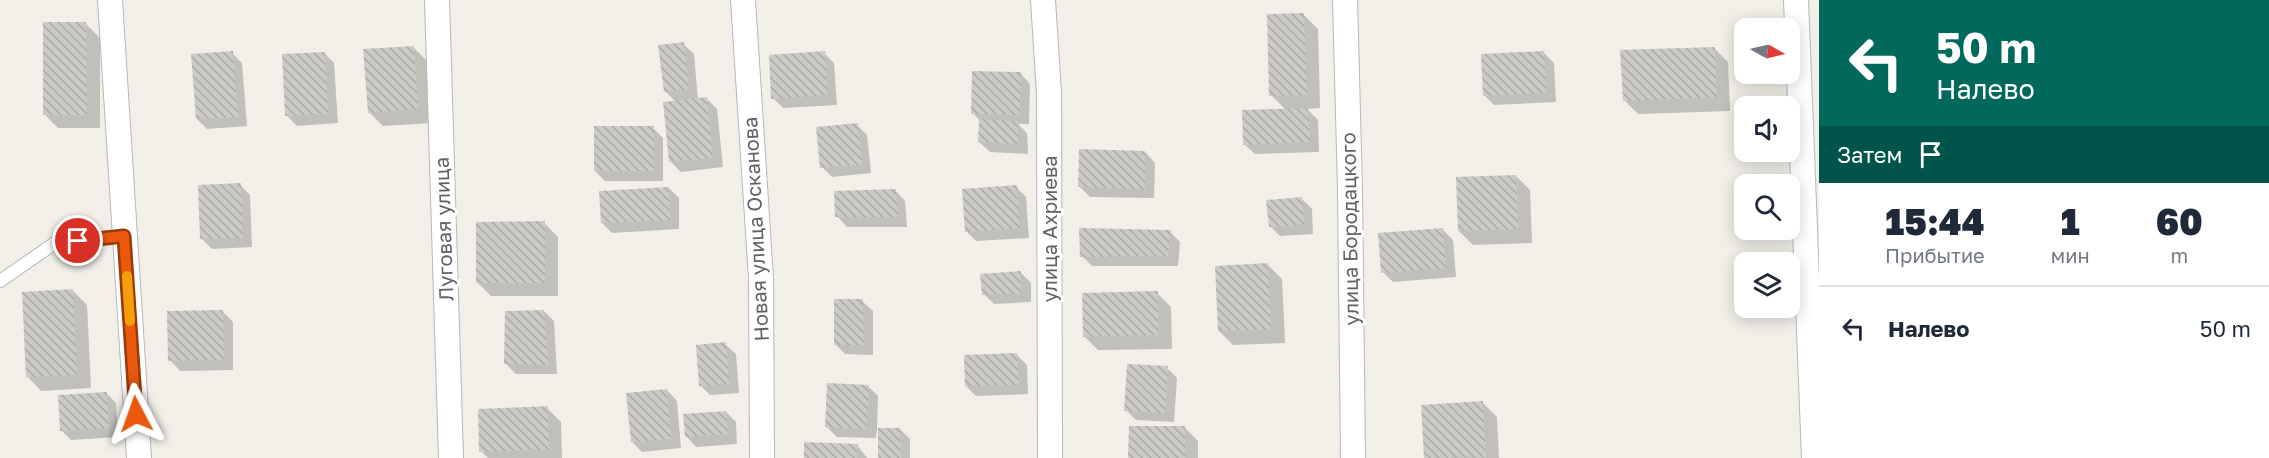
<!DOCTYPE html>
<html lang="ru">
<head>
<meta charset="utf-8">
<style>
  :root { --surface:#fff; --page:#f2f2f3; --text:#1f2937; --muted:#747a83; --line:#e0e1e3 }
  body { margin:0; font-family:"Golos Text",sans-serif; background:var(--page); color:var(--text); height:100vh; display:flex; flex-direction:column; font-size:22px; white-space:nowrap }
  * { box-sizing:border-box; margin:0 }
  p { font-size:20px; color:var(--muted) }
  .icon { flex:none; width:33px; height:33px; fill:none; stroke:currentColor; stroke-width:2; stroke-linecap:round; stroke-linejoin:round }
  .map { position:relative; flex:1; overflow:hidden }
  .side { display:flex; flex-direction:column; background:var(--surface); width:450px }
  .side>* { flex:none }
  .banner { background:#00695c; color:#fff; overflow:hidden }
  .needle { width:39px; rotate:98deg }
  .fabs { position:absolute; left:1734px; top:18px; display:grid; gap:12px }
  .fabs a { display:grid; place-items:center; width:66px; height:66px; border-radius:12px; background:var(--surface); box-shadow:0 3px 15px #0003; font-size:30px }
  .pin { position:absolute; display:grid; place-items:center; width:51px; height:51px; color:#fff; margin:-26px; border:3px solid #fff; border-radius:50%; box-shadow:0 2px 6px #0007 }
  .me { position:absolute; width:66px; margin:-33px; rotate:356deg; stroke-linejoin:round; filter:drop-shadow(0 0 4px #0008) }
  .turn { display:flex; align-items:center; gap:21px; height:126px; padding:0 18px; font-size:27px }
  .turn .icon { width:78px; height:78px; stroke-width:2.5 }
  .turn b { display:block; font-size:42px; line-height:51px }
  .then { display:flex; align-items:center; height:57px; padding:0 18px; background:#0003; gap:12px; font-size:22px }
  .eta { display:flex; justify-content:space-evenly; align-items:center; height:102px; text-align:center }
  .eta b { font-size:36px; font-weight:800; line-height:42px }
  ul { padding:0; list-style:none }
  li { display:flex; align-items:center; gap:18px; height:84px; padding:0 18px; border-top:2px solid var(--line) }
  li div { flex:1 }
  li b { display:block; font-size:22px }
  li em { font-style:normal }
  main { display:flex; flex:1; min-height:0 }
  .map>svg:first-child { display:block }
  .shadow { fill:#0003 }
  .building { fill:url(#building-back-hatch) }
  .lines { fill:none; stroke-linecap:round; stroke-linejoin:round }
  .service-casing { stroke:#b5b8bc; stroke-width:14 }
  .minor-casing { stroke:#b5b8bc; stroke-width:26 }
  .service { stroke:#fff; stroke-width:12 }
  .minor { stroke:#fff; stroke-width:24 }
  .route-casing { stroke:#983908; stroke-width:15 }
  .route { stroke:#ea580c; stroke-width:10 }
  .slow { stroke:#f59e0b; stroke-width:10 }
  .labels { text-anchor:middle; stroke-width:6; stroke-linejoin:round; paint-order:stroke }
  .street-label { font-size:20px; fill:#5f6368; stroke:#fff }
</style>
</head>
<body>
<main>
<div class="map">
<svg width="1819" height="458" viewBox="0 0 1819 458">
  <defs>
    <pattern id="building-back-hatch" width="6" height="6" patternUnits="userSpaceOnUse" patternTransform="scale(1.5)"><rect width="6" height="6" fill="#cccac5"/><path d="M-1 5l2 2M0 0l6 6M5-1l2 2" fill="none" stroke="#a9a8a4"/></pattern>
  </defs>
  <rect width="100%" height="100%" fill="#f1efe8"/>
  <!-- shadow -->
  <g class="shadow">
    <polygon points="1304,15 1318,29 1320,108 1307,109 1318,120 1319,152 1255,154 1244,144 1286,110 1271,95"/>
    <polygon points="86,24 100,38 100,128 58,128 44,114"/>
    <polygon points="683,44 694,54 698,100 707,99 717,109 723,167 681,172 671,162 676,102 665,91"/>
    <polygon points="414,48 428,62 432,123 383,126 369,112"/>
    <polygon points="1714,48 1728,62 1730,111 1638,114 1624,100"/>
    <polygon points="232,53 242,63 247,126 207,129 197,119"/>
    <polygon points="324,53 334,63 338,123 297,126 287,116"/>
    <polygon points="824,53 834,63 837,105 783,108 773,98"/>
    <polygon points="1544,53 1554,63 1556,102 1494,105 1484,95"/>
    <polygon points="1020,73 1030,84 1029,124 1018,124 1027,133 1028,154 990,152 979,142 980,121 973,113"/>
    <polygon points="857,125 867,135 871,173 832,177 822,167"/>
    <polygon points="653,128 663,138 663,181 605,181 595,171"/>
    <polygon points="1145,152 1155,163 1154,198 1090,197 1080,187"/>
    <polygon points="1516,176 1530,190 1532,243 1473,245 1459,231"/>
    <polygon points="240,185 250,195 252,247 212,249 202,239"/>
    <polygon points="1016,187 1026,197 1029,238 976,241 966,231"/>
    <polygon points="669,188 679,198 679,229 612,233 602,223"/>
    <polygon points="895,190 905,201 907,227 847,227 837,216"/>
    <polygon points="1302,199 1312,209 1313,234 1280,236 1270,226"/>
    <polygon points="544,223 558,237 558,296 491,296 477,282"/>
    <polygon points="1443,230 1453,240 1456,277 1393,282 1383,272"/>
    <polygon points="1170,232 1180,242 1178,266 1092,266 1082,256"/>
    <polygon points="1268,265 1282,279 1285,343 1233,345 1219,331"/>
    <polygon points="1021,273 1031,283 1031,302 994,304 984,294"/>
    <polygon points="73,291 87,305 91,388 41,391 27,376"/>
    <polygon points="1157,293 1171,307 1172,349 1098,350 1084,336"/>
    <polygon points="862,301 873,311 873,355 845,354 835,344"/>
    <polygon points="544,311 554,321 557,374 516,374 506,364"/>
    <polygon points="223,312 233,322 233,370 180,371 170,360"/>
    <polygon points="725,344 736,354 739,393 710,395 700,385"/>
    <polygon points="1017,355 1027,365 1028,394 976,396 966,386"/>
    <polygon points="1167,368 1177,378 1174,422 1136,420 1126,410"/>
    <polygon points="868,386 878,396 877,430 900,429 910,439 910,458 880,458 879,430 877,430 876,438 837,437 826,426"/>
    <polygon points="667,390 677,401 681,448 642,452 632,442"/>
    <polygon points="106,393 116,403 118,437 71,440 61,430"/>
    <polygon points="1483,403 1497,417 1499,458 1426,458 1423,406"/>
    <polygon points="547,408 561,422 562,458 488,458 481,451"/>
    <polygon points="726,412 736,422 737,444 696,447 686,436"/>
    <polygon points="1184,427 1198,441 1198,458 1130,458"/>
    <polygon points="858,446 867,458 805,458"/>
  </g>
  <!-- building -->
  <g class="building">
    <polygon points="1304,13 1307,95 1269,96 1267,14"/>
    <polygon points="43,22 86,22 87,115 43,115"/>
    <polygon points="684,42 689,89 664,92 658,45"/>
    <polygon points="414,46 418,109 368,113 363,49"/>
    <polygon points="1715,47 1717,97 1623,101 1620,50"/>
    <polygon points="233,51 238,117 196,119 191,54"/>
    <polygon points="825,51 827,95 771,99 769,55"/>
    <polygon points="1544,51 1546,93 1483,96 1481,54"/>
    <polygon points="325,52 328,114 285,116 282,54"/>
    <polygon points="972,71 1021,72 1020,115 971,114"/>
    <polygon points="707,97 713,158 669,162 663,102"/>
    <polygon points="1308,108 1310,142 1243,145 1242,110"/>
    <polygon points="979,119 1017,121 1019,144 978,142"/>
    <polygon points="858,123 862,164 820,168 816,127"/>
    <rect x="594" y="126" width="60" height="45"/>
    <polygon points="1079,149 1145,151 1145,189 1078,187"/>
    <polygon points="1516,175 1518,229 1458,231 1456,177"/>
    <polygon points="241,183 243,238 200,239 198,185"/>
    <polygon points="1017,185 1020,228 965,232 962,189"/>
    <polygon points="669,187 670,220 601,223 599,191"/>
    <polygon points="896,189 898,217 835,217 834,191"/>
    <polygon points="1302,197 1304,224 1269,227 1266,200"/>
    <polygon points="545,221 545,283 476,283 476,222"/>
    <polygon points="1079,228 1171,230 1168,256 1080,257"/>
    <polygon points="1443,228 1446,268 1381,273 1378,233"/>
    <polygon points="1268,263 1271,329 1218,331 1215,266"/>
    <polygon points="1021,271 1021,293 982,295 980,274"/>
    <polygon points="73,289 77,375 26,377 22,292"/>
    <polygon points="1158,291 1158,335 1083,337 1082,293"/>
    <polygon points="834,299 863,299 864,345 834,345"/>
    <polygon points="223,310 224,360 168,361 167,311"/>
    <polygon points="544,310 548,365 504,364 505,311"/>
    <polygon points="726,342 729,384 699,386 696,345"/>
    <polygon points="1017,353 1019,385 965,386 964,355"/>
    <polygon points="1127,364 1168,366 1165,413 1124,411"/>
    <polygon points="827,383 869,385 867,429 825,427"/>
    <polygon points="667,389 671,439 631,442 626,393"/>
    <polygon points="107,392 109,428 60,431 58,395"/>
    <polygon points="1483,401 1486,457 1424,458 1421,405"/>
    <polygon points="548,406 549,449 479,452 478,409"/>
    <polygon points="726,411 728,434 685,437 683,414"/>
    <polygon points="1129,426 1185,426 1185,458 1128,458"/>
    <polygon points="878,428 900,428 901,458 878,458"/>
    <polygon points="804,442 858,444 857,458 804,458"/>
  </g>
  <g class="lines">
    <defs>
      <polyline id="service" points="0,281 55,243 124,236"/>
      <g id="minor">
        <polyline points="110,0 139,458"/>
        <polyline points="437,0 451,458"/>
        <polyline points="743,0 761,279 762,458"/>
        <polyline points="1043,0 1049,94 1050,458"/>
        <polyline points="1345,0 1350,189 1353,458"/>
        <polyline points="1796,0 1814,458"/>
      </g>
    </defs>
    <!-- service casing -->
    <use href="#service" class="service-casing"/>
    <!-- minor casing -->
    <use href="#minor" class="minor-casing"/>
    <!-- service -->
    <use href="#service" class="service"/>
    <!-- minor -->
    <use href="#minor" class="minor"/>
  </g>
  <g class="lines">
    <defs>
      <polyline id="route" points="78,241 124,236 136,414"/>
    </defs>
    <!-- route casing -->
    <use href="#route" class="route-casing"/>
    <!-- route -->
    <use href="#route" class="route"/>
    <!-- slow -->
    <polyline class="slow" points="127,276 130,321"/>
  </g>
  <g class="labels">
    <!-- street labels -->
    <g class="street-label">
      <text transform="translate(444 229) rotate(-92)" y="7">Луговая улица</text>
      <text transform="translate(756 229) rotate(-93)" y="7">Новая улица Осканова</text>
      <text transform="translate(1050 229) rotate(-90)" y="7">улица Ахриева</text>
      <text transform="translate(1350 229) rotate(-91)" y="7">улица Бородацкого</text>
    </g>
  </g>
</svg>
<div class="fabs">
<a><svg class="needle" viewBox="-14 -14 28 28"><path d="M0-13l5 13h-10z" fill="#e53935"/><path d="M0 13l5-13h-10z" fill="#747a83"/></svg></a>
<a><svg class="icon" aria-label="sound" viewBox="0 0 24 24"><path d="M4 9h4l5-4v14l-5-4H4zM17 9q2 3 0 6"/></svg></a>
<a><svg class="icon" aria-label="search" viewBox="0 0 24 24"><circle cx="10" cy="10" r="6"/><path d="M15 15l6 6"/></svg></a>
<a><svg class="icon" aria-label="layers" viewBox="0 0 24 24"><path d="M12 4l9 5-9 5-9-5zM3 14l9 5 9-5"/></svg></a>
</div>
<div class="pin" style="left:78px;top:241px;background:#d93025"><svg class="icon" aria-label="arrive" viewBox="0 0 24 24"><path d="M6 21V4h12l-3 4 3 4H6"/></svg></div>
<svg class="me" style="left:136px;top:414px" viewBox="-20 -20 40 40"><path d="M0-17L14 15 0 8-14 15z" fill="#ea580c" stroke="#fff" stroke-width="4"/></svg>
</div>
<section class="side">
<div class="banner">
<div class="turn"><svg class="icon" aria-label="left" viewBox="0 0 24 24"><path d="M17 20v-9H6M10 6l-5 5 5 5"/></svg><div><b>50 m</b>Налево</div></div>
<div class="then">Затем<svg class="icon" aria-label="arrive" viewBox="0 0 24 24"><path d="M6 21V4h12l-3 4 3 4H6"/></svg></div>
</div>
<div class="eta">
<div><b>15:44</b><p>Прибытие</p></div>
<div><b>1</b><p>мин</p></div>
<div><b>60</b><p>m</p></div>
</div>
<ul>
<li><svg class="icon" aria-label="left" viewBox="0 0 24 24"><path d="M17 20v-9H6M10 6l-5 5 5 5"/></svg><div><b>Налево</b></div><em>50 m</em></li>
</ul>
</section>
</main>
</body>
</html>
